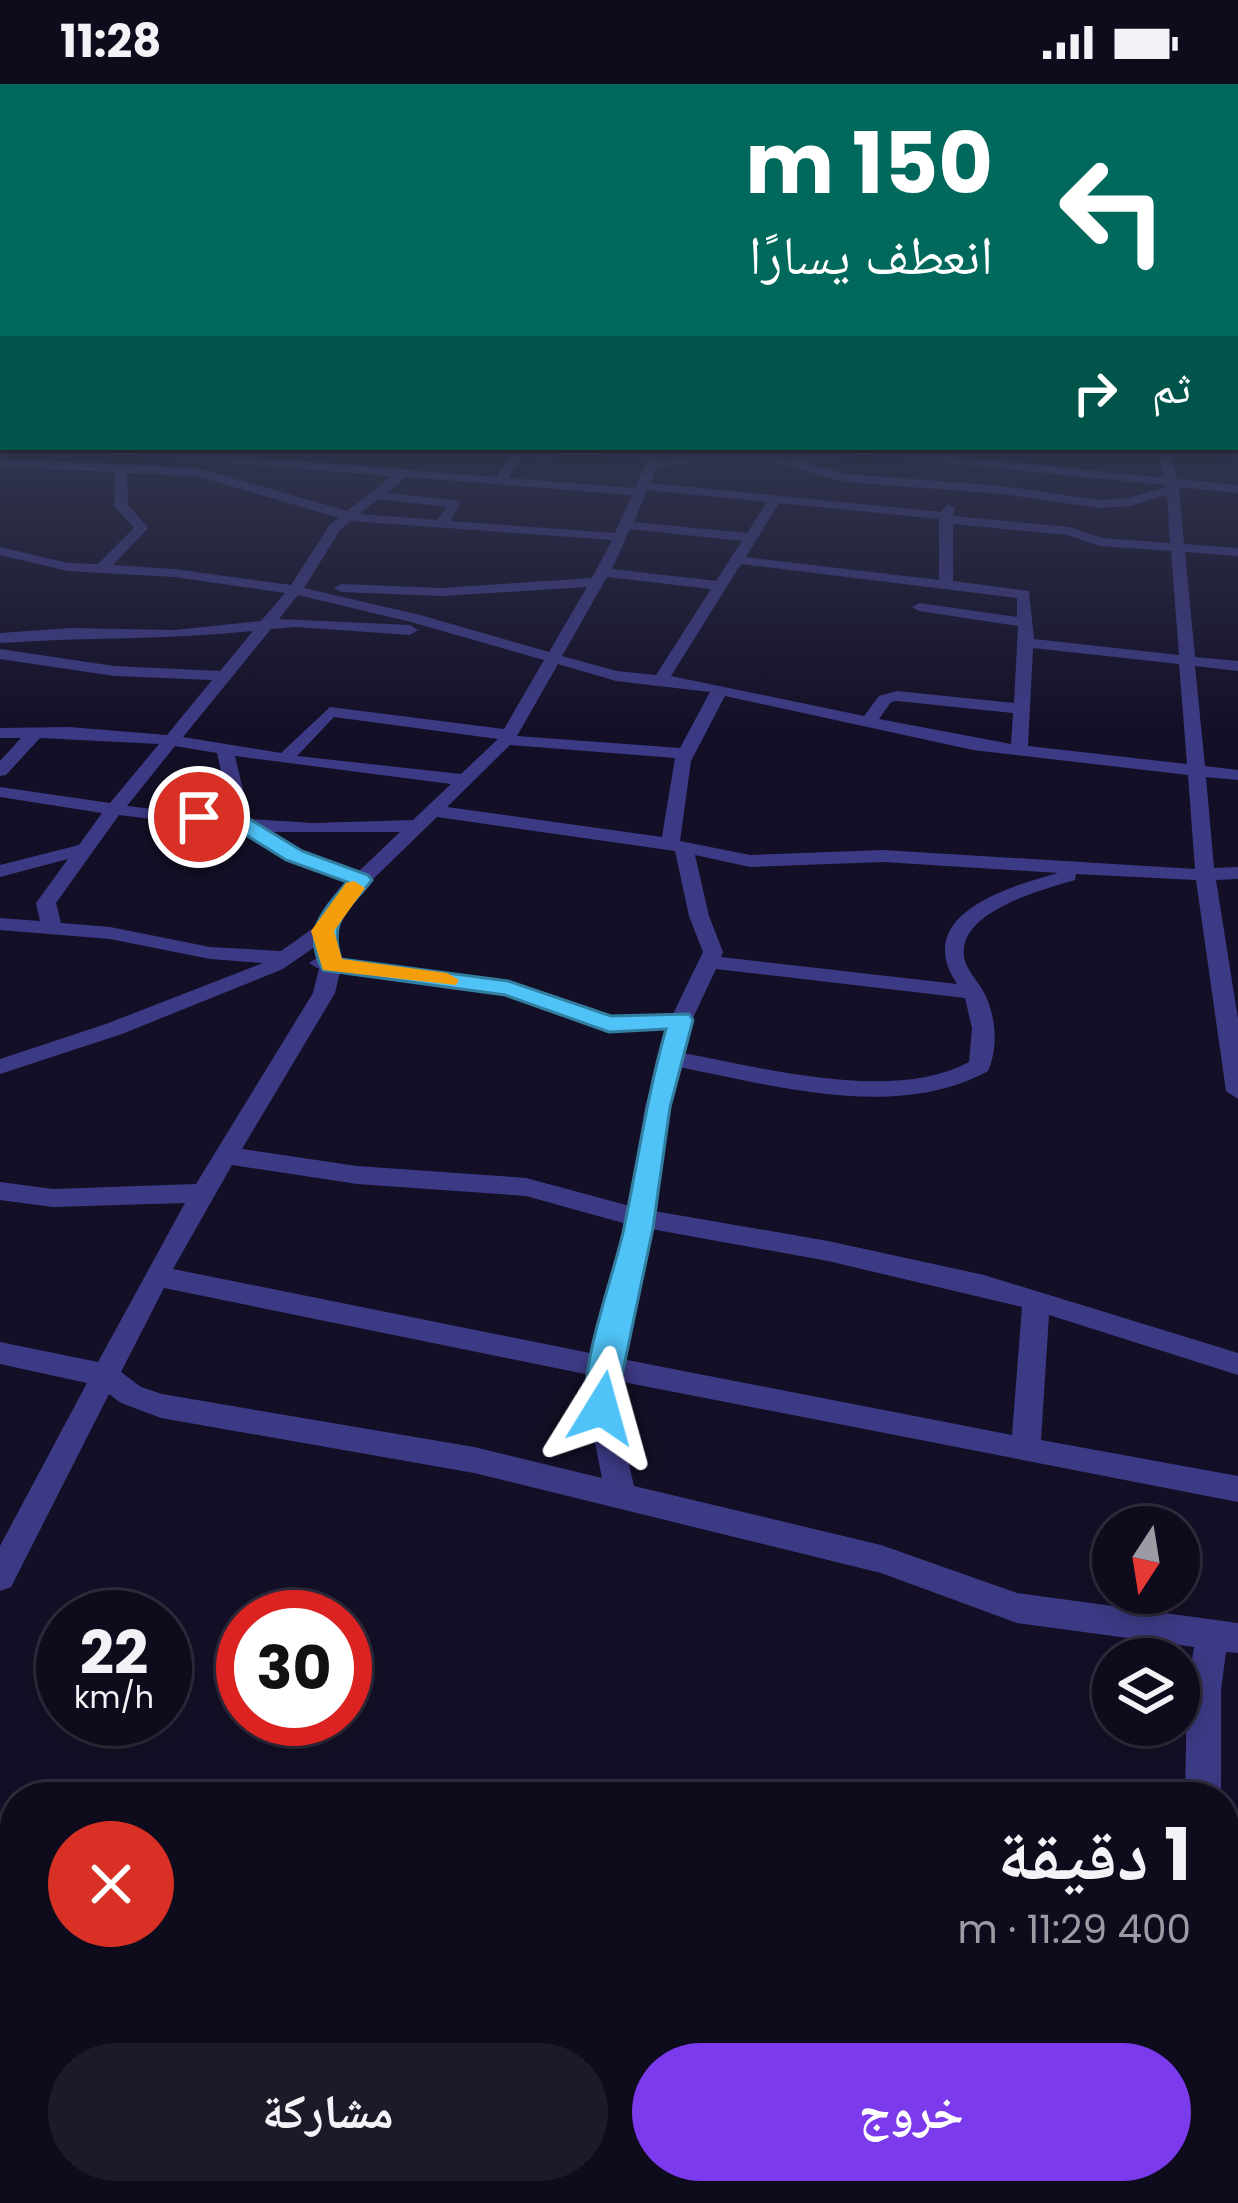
<!DOCTYPE html>
<html lang="ar">
<head>
<meta charset="utf-8">
<style>
  :root { --surface:#0e0b1c; --page:#1c1929; --text:#f1f3f6; --muted:#9b9ba3; --line:#2e2b3b; --accent:#7c3aed }
  body { margin:0; font-family:Poppins,"Noto Naskh Arabic",sans-serif; background:var(--page); color:var(--text); direction:rtl; height:100vh; display:flex; flex-direction:column; font-size:45px; white-space:nowrap }
  * { box-sizing:border-box; margin:0 }
  p { font-size:39px; color:var(--muted) }
  .icon { flex:none; width:66px; height:66px; fill:none; stroke:currentColor; stroke-width:2; stroke-linecap:round; stroke-linejoin:round }
  .map { position:relative; flex:1; overflow:hidden; direction:ltr }
  .side { position:absolute; left:0px; top:1698px; width:1239px; height:423px; display:flex; flex-direction:column; background:var(--surface); border-radius:48px 48px 0 0; box-shadow:0 6px 18px #0003,0 0 0 3px var(--line); direction:rtl }
  .side>* { flex:none }
  .top-card { position:absolute; left:0px; top:0px; width:1239px; height:366px; box-shadow:0 6px 18px #0003,0 0 0 3px var(--line); direction:rtl; background:#00695c; color:#fff; overflow:hidden }
  .needle { width:78px; rotate:192deg }
  .tools { position:absolute; left:1092px; top:1422px; display:grid; gap:24px }
  .tools a { display:grid; place-items:center; width:108px; height:108px; border-radius:50%; background:var(--surface); box-shadow:0 6px 18px #0003,0 0 0 3px var(--line); font-size:60px }
  .speed { position:absolute; left:36px; top:1506px; display:flex; gap:24px; font-size:60px; font-weight:700; text-align:center }
  .speed>* { display:grid; place-content:center; width:156px; height:156px; border-radius:50%; background:var(--surface); box-shadow:0 6px 18px #0003,0 0 0 3px var(--line); line-height:1 }
  .speed small { font-size:30px; font-weight:400 }
  .speed .limit { border:18px solid #d22; background:#fff; color:#111 }
  .pin { position:absolute; display:grid; place-items:center; width:102px; height:102px; color:#fff; margin:-51px; border:6px solid #fff; border-radius:50%; box-shadow:0 3px 12px #0007 }
  .me { position:absolute; width:132px; margin:-66px; rotate:8deg; stroke-linejoin:round; filter:drop-shadow(0 0 9px #0008) }
  .turn { display:flex; align-items:center; gap:42px; height:252px; padding:0 48px; font-size:54px }
  .turn .icon { width:156px; height:156px; stroke-width:2.5 }
  .turn b { display:block; font-size:84px; line-height:102px }
  .then { display:flex; align-items:center; height:114px; padding:0 48px; background:#0003; gap:24px; font-size:45px }
  .round { display:grid; place-items:center; flex:none; width:126px; height:126px; border-radius:63px; background:var(--page) }
  .summary { display:flex; align-items:center; justify-content:space-between; height:204px; padding:0 48px }
  h1 { font-size:72px; font-weight:700; line-height:90px }
  .primary-button { display:flex; gap:24px; margin-top:auto; padding:24px 48px }
  .primary-button a { flex:1; height:138px; border-radius:72px; background:var(--accent); color:#fff; font-size:48px; font-weight:700; line-height:138px; text-align:center }
  .primary-button a+a { background:var(--page); color:var(--text) }
  .status { display:flex; justify-content:space-between; align-items:center; height:84px; padding:0 60px; background:var(--surface); direction:ltr }
  .status svg { height:33px; fill:currentColor }
  .map>svg:first-child { display:block }
  .lines { fill:none; stroke-linecap:round; stroke-linejoin:round }
  .street { fill:#3d3a85; fill-rule:evenodd }
  .route { fill:#4fc3f7; stroke:#337fa1; stroke-width:3 }
  .slow { fill:#f59e0b }
</style>
</head>
<body>
<div class="status"><b>11:28</b><svg viewBox="0 0 49 12"><path d="M0 12V9h3v3zM5 12V6h3v6zM10 12V3h3v9zM15 12V0h3v12zM26 1h20v11H26zM47 4h2v5h-2z"/></svg></div>
<div class="map">
<svg width="1238" height="2119" viewBox="0 0 1238 2119">
  <rect width="100%" height="100%" fill="#130f26"/>
  <g class="lines">
    <!-- street -->
    <g class="street">
      <rect x="0" y="353" width="3" height="8"/>
      <path d="M72 363H123L496 393 513 367H550L557 363 651 367 653 363H665L660 376 714 367H763L789 374 863 363 1165 394 1160 377 1169 363H1181L1172 377 1177 395 1238 401V409L1179 403 1184 460 1238 464V472L1185 468 1195 573 1238 577V587L1195 582 1205 682 1238 686V696L1206 693 1214 784 1238 783V795L1216 796 1238 935V1015L1226 1007 1196 796 1076 790 1075 796C1041 806 948 830 966 880 970 889 977 897 982 905 996 929 999 962 988 987 897 1037 775 1002 679 983L669 1023 654 1127 828 1157 984 1191 1238 1269V1291L1049 1231 1041 1356 1238 1392V1418L618 1297 616 1324 634 1402 881 1461 1017 1509 1238 1539V1569L1226 1568 1221 1606V1713H1185L1187 1606 1194 1563 1017 1539 881 1489 474 1389 161 1334 121 1319 109 1310 11 1503 0 1507V1462L87 1299 0 1280V1258L98 1278 185 1119 53 1123 0 1116V1098L53 1105 196 1100 313 909 319 885 309 879 318 873 316 862 283 885 122 950 0 990V975L106 940 263 879 210 875 110 855 0 846V834L40 837 36 819 68 775 0 793V781L79 761 102 729 0 713V703L110 719 159 660 40 654 6 691 0 692V677L21 654H0V644L69 643 167 651 212 596 114 592 0 575V565L114 582 220 587 253 547C169 556 85 553 0 559V549L70 544 174 546 261 537 285 509 174 493 68 487 0 471V463L68 479 98 480 134 444 114 422 115 388 0 383V375L198 384 347 427 392 392 78 367ZM562 370 648 374 635 404 508 394 521 374 552 375ZM863 371 1166 401V403L1128 414 1099 416 1003 402 846 390 805 379ZM714 375H762L845 398 1003 410 1099 424 1129 422 1167 411 1170 459 1102 454 1069 443 953 432 955 424 948 420 941 428 650 399 656 384ZM127 389 197 392 339 434 330 440 291 501 174 485 113 481 148 444 128 421ZM406 393 632 411 615 449 450 437 461 417 387 409ZM647 406 767 418 747 449 634 438ZM378 415 447 423 437 436 360 430ZM779 419 939 435V496L746 473ZM350 437 612 456 592 494 442 504 341 500 334 504 341 508 442 512 587 503 549 568 420 531 304 504 340 446ZM953 440 1067 451 1100 462 1171 467 1179 571 1034 555 1029 507 953 497ZM630 445 742 457 716 497 612 485ZM741 480 1017 514V533L919 519 912 523 919 527 1018 542 1014 619 897 607 879 612 864 632 671 592ZM607 493 711 505 656 591 617 587 562 572ZM298 511 411 538 544 576 504 645 330 623 281 669 183 653 271 545 296 543 410 551 418 546 410 541 279 535ZM1033 564 1179 580 1187 680 1028 662ZM558 580 616 597 710 608 680 664 517 652ZM725 612 973 666 1188 691 1195 785 883 766 750 771 680 757 691 677ZM897 617 1013 629 1011 660 879 635 891 618ZM334 633 498 655 461 690 297 672ZM510 661 675 674 662 753 447 723ZM175 662 217 669 231 734 127 722ZM235 672 451 700 413 736 313 739 250 735ZM119 731 240 746 287 776 349 798 315 843 281 867 210 863 110 843 61 839 56 819ZM437 733 675 767 689 832 703 868 673 930 611 933 508 897 340 875 332 847 368 800ZM269 748H400L358 788 301 768ZM695 771 750 783 883 778 1058 789C1008 803 911 831 957 900L721 873 723 868 709 832ZM716 885 965 914 972 944 969 978C894 1019 764 984 683 969L692 936ZM340 888 505 910 609 947 668 944 645 1023 630 1122 526 1094 357 1082 242 1065 335 909ZM232 1081 357 1100 526 1112 627 1140 595 1270 173 1185ZM651 1145 828 1177 1022 1223 1012 1351 622 1275ZM164 1204 590 1291 588 1324 602 1394 474 1363 162 1310 141 1303 121 1288Z"/>
      <polygon points="0,1737 15,1744 15,1782 0,1775"/>
      <polygon points="1224,1876 1238,1882 1238,1934 1224,1928"/>
      <polygon points="1224,1975 1238,1977 1238,2017 1224,2015"/>
      <polygon points="727,2106 769,2106 767,2119 725,2119"/>
    </g>
  </g>
  <!-- sky -->
  <linearGradient id="sky" x2="0" y2="1"><stop stop-color="#0a0815"/><stop offset="0.54" stop-color="#333752"/><stop offset="1" stop-color="#333752" stop-opacity="0"/></linearGradient>
  <rect width="1238" height="646" fill="url(#sky)"/>
  <!-- route -->
  <path class="route" d="M199 727 248 734 302 767 368 791 372 796C349 826 328 835 341 875L508 897 611 932 689 930 693 936 670 1023 653 1144 613 1334 602 1338 590 1334C572 1298 616 1186 624 1144 638 1077 647 1011 666 945L609 948 505 911 323 886C302 846 322 829 347 798L286 776 235 744 192 737 189 733Z"/>
  <!-- slow -->
  <polygon class="slow" points="354,797 365,804 334,847 342,875 447,889 459,896 456,901 323,886 311,847 346,799"/>
</svg>
<div class="tools">
<a><svg class="needle" viewBox="-14 -14 28 28"><path d="M0-13l5 13h-10z" fill="#e53935"/><path d="M0 13l5-13h-10z" fill="#9b9ba3"/></svg></a>
<a><svg class="icon" aria-label="layers" viewBox="0 0 24 24"><path d="M12 4l9 5-9 5-9-5zM3 14l9 5 9-5"/></svg></a>
</div>
<div class="speed"><div>22<small>km/h</small></div><div class="limit">30</div></div>
<div class="pin" style="left:199px;top:733px;background:#d93025"><svg class="icon" aria-label="arrive" viewBox="0 0 24 24"><path d="M6 21V4h12l-3 4 3 4H6"/></svg></div>
<svg class="me" style="left:602px;top:1324px" viewBox="-20 -20 40 40"><path d="M0-17L14 15 0 8-14 15z" fill="#4fc3f7" stroke="#fff" stroke-width="4"/></svg>
<div class="top-card">
<div class="turn"><svg class="icon" aria-label="left" viewBox="0 0 24 24"><path d="M17 20v-9H6M10 6l-5 5 5 5"/></svg><div><b>150 m</b>انعطف يسارًا</div></div>
<div class="then">ثم<svg class="icon" aria-label="right" viewBox="0 0 24 24"><path d="M7 20v-9h11M14 6l5 5-5 5"/></svg></div>
</div>
<section class="side">
<div class="summary"><div><h1>1 دقيقة</h1><p>400 m · 11:29</p></div><a class="round" style="background:#d93025;color:#fff"><svg class="icon" aria-label="close" viewBox="0 0 24 24"><path d="M6 6l12 12M18 6L6 18"/></svg></a></div>
<div class="primary-button"><a>خروج</a><a>مشاركة</a></div>
</section>
</div>
</body>
</html>
